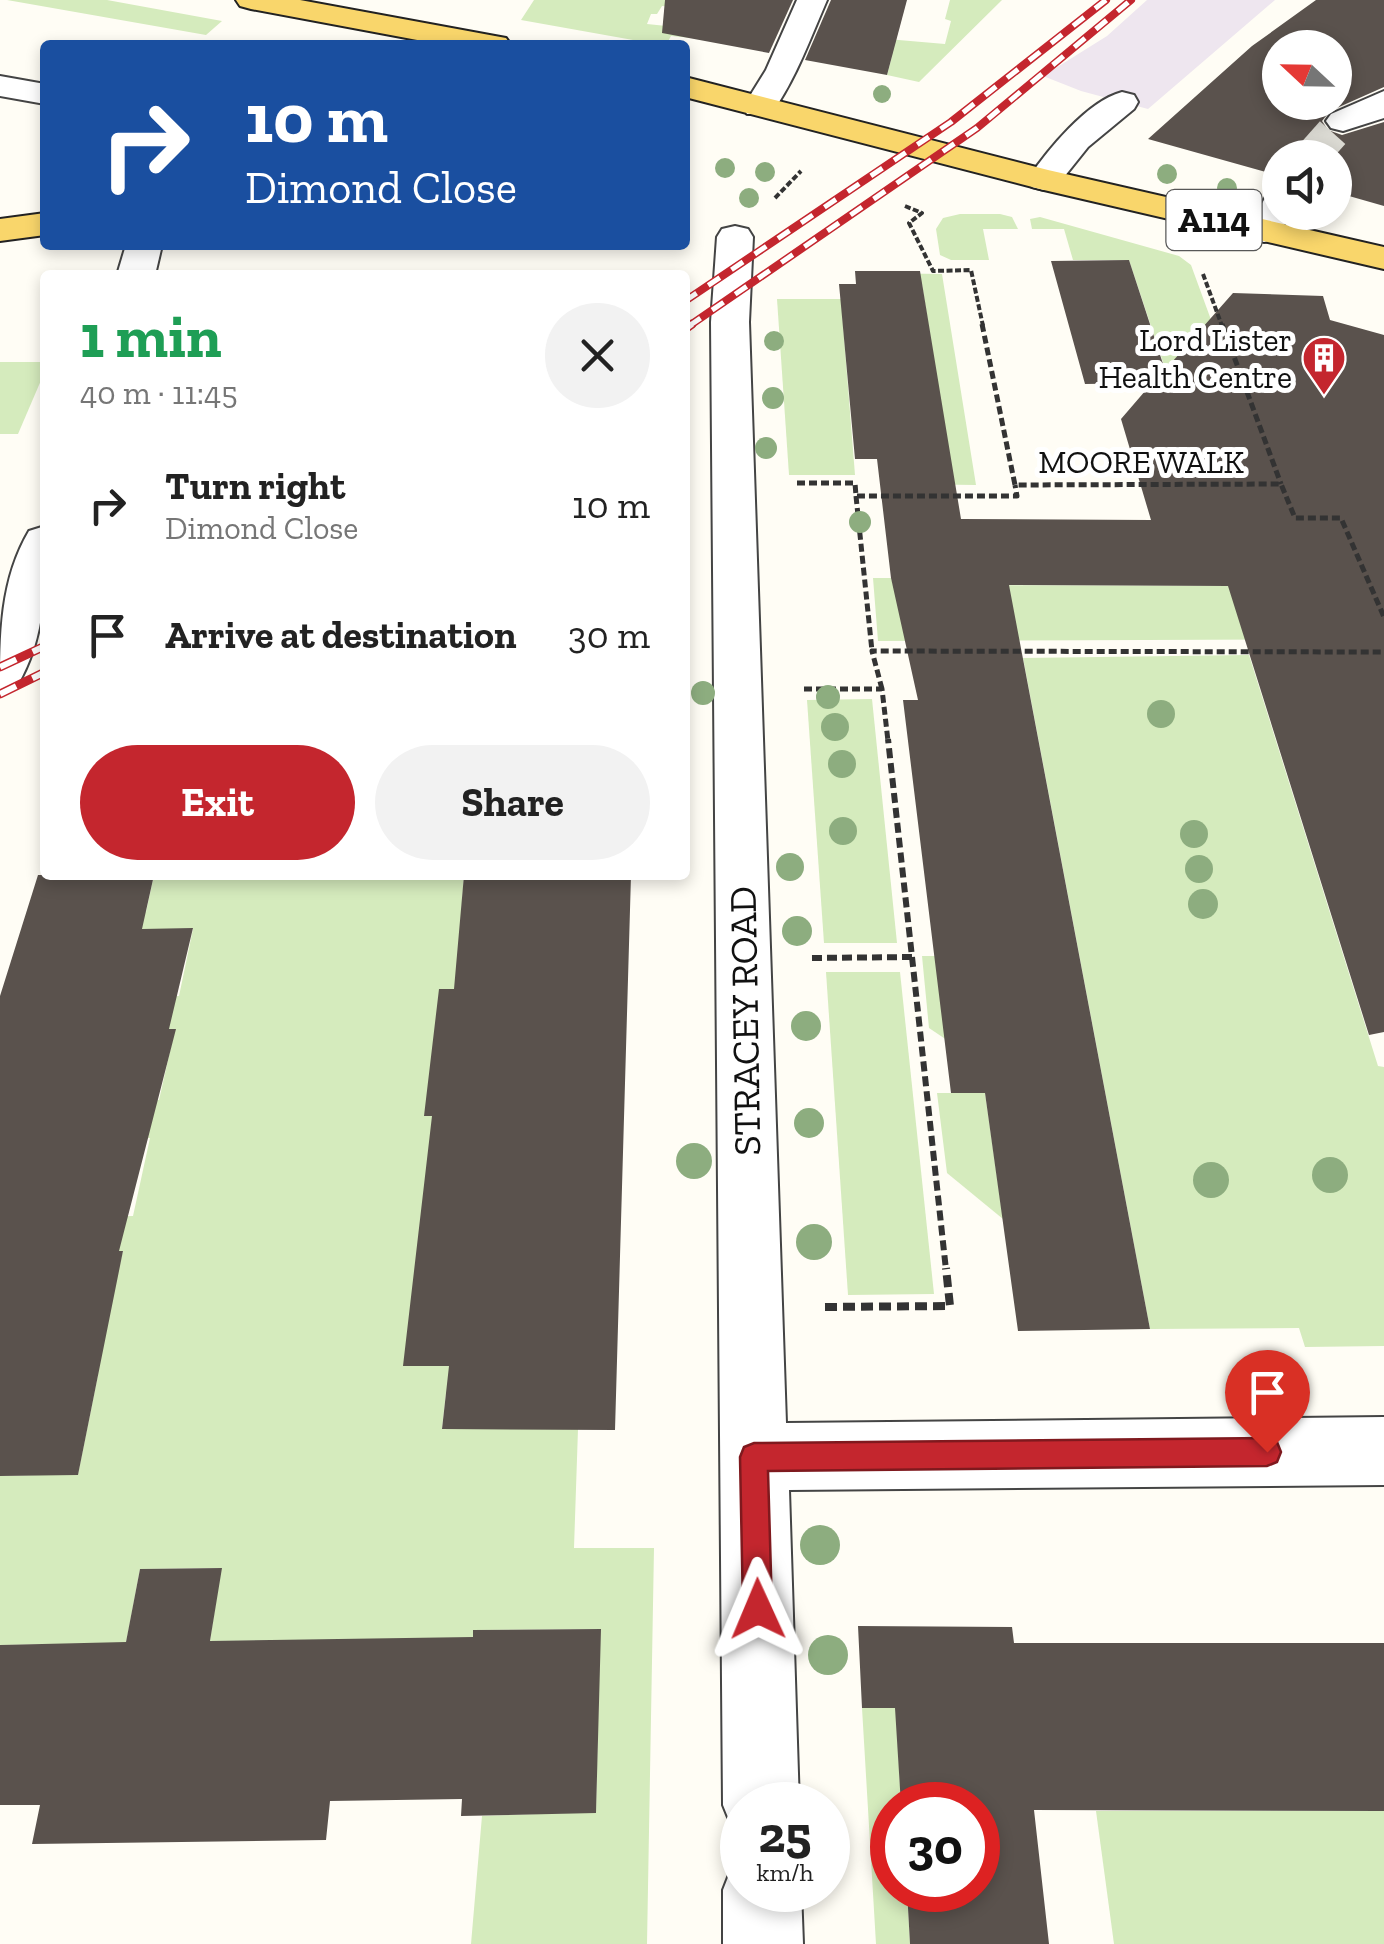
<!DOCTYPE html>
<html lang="en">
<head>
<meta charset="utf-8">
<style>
  :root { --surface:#fff; --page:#f2f2f2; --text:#222; --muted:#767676; --accent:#c4262e }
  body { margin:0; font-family:"Zilla Slab",serif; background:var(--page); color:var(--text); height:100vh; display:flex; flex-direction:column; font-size:38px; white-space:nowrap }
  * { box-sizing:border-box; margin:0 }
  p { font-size:32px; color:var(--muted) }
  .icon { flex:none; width:55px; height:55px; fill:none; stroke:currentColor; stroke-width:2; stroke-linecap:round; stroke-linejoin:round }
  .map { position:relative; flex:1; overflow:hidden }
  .side { position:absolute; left:40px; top:270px; width:650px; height:610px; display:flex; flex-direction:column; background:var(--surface); border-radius:10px; box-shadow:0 5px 15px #0003 }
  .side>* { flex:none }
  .banner { position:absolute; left:40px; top:40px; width:650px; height:210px; border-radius:10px; box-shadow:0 5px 15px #0003; background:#1a4fa0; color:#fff; overflow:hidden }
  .needle { width:65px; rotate:292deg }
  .tools { position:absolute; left:1262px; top:30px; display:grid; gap:20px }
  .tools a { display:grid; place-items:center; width:90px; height:90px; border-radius:50%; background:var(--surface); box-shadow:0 5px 15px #0003; font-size:50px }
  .speed { position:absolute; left:720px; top:1782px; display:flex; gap:20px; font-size:50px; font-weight:700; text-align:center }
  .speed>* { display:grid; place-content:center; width:130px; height:130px; border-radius:50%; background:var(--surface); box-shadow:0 5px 15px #0003; line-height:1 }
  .speed small { font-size:25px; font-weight:400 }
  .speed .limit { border:15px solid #d22; background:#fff; color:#111 }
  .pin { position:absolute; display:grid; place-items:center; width:85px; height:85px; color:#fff; margin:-102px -42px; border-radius:50% 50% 50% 0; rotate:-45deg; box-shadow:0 0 10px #0007 }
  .pin .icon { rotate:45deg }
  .me { position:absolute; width:110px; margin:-55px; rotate:359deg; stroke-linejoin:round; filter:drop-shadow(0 0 8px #0008) }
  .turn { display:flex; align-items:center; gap:35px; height:210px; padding:0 40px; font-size:45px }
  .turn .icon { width:130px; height:130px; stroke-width:2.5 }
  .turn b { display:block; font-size:70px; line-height:85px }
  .round { display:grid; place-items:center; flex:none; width:105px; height:105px; border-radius:52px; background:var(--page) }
  .overview { display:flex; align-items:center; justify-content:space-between; height:170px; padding:0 40px }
  h1 { font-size:60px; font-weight:700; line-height:75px; color:#1e9e55 }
  .action { display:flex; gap:20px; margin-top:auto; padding:20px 40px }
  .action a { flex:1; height:115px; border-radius:60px; background:var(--accent); color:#fff; font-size:40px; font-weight:700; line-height:115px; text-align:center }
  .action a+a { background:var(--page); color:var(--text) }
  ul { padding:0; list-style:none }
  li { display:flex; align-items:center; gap:30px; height:130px; padding:0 40px }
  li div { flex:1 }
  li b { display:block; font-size:38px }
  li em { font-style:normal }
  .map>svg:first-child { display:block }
  .industrial { fill:#eee6ef }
  .green { fill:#d5ebbd }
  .building { fill:#5a524d; fill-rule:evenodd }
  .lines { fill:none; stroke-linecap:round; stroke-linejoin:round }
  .minor-tunnel { stroke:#dbdad3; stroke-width:34; stroke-dasharray:34 18; stroke-linecap:butt }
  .minor-casing { stroke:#444; stroke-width:4 }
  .major-casing { stroke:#222; stroke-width:4 }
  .path-far3 { stroke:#333; stroke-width:4; stroke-dasharray:6 2.5; stroke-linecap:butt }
  .path-far2 { stroke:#333; stroke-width:5; stroke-dasharray:8 4; stroke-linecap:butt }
  .path-far1 { stroke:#333; stroke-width:6; stroke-dasharray:10 5; stroke-linecap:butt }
  .path { stroke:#333; stroke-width:8; stroke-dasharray:12 6; stroke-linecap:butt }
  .minor { fill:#fff; fill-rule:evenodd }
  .major { fill:#f9d66b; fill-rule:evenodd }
  .rail-far1-casing { stroke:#c4262e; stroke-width:8 }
  .rail-casing { stroke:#c4262e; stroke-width:9 }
  .rail-far1 { stroke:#fff; stroke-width:5; stroke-dasharray:14; stroke-linecap:butt }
  .rail { stroke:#fff; stroke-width:6; stroke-dasharray:18; stroke-linecap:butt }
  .tree { fill:#8dad7f }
  .route { fill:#c4262e; stroke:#7f191e; stroke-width:2.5 }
  .labels { text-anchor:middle; stroke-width:10; stroke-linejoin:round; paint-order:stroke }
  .far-poi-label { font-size:32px; fill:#111; stroke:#fff; text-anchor:end }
  .far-street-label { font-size:32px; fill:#111; stroke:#fff }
  .shield { fill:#fff; stroke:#585858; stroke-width:2.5 }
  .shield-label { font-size:35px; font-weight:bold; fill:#111 }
  .street-label { font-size:38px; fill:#111; stroke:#fff }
</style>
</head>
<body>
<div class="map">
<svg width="1384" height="1944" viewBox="0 0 1384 1944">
  <rect width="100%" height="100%" fill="#fffdf5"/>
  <!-- industrial -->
  <polygon class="industrial" points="1147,0 1275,0 1148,109 1081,91 1043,76 1107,36"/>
  <!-- green -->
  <g class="green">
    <polygon points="7,0 107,0 222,21 206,35"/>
    <polygon points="534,0 682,0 704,10 662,6 657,14 651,14 647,24 696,29 692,38 671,36 666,45 661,45 521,20"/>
    <polygon points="950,0 1002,0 919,82 887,75 892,56 883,54 887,39 945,44 951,21 945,19"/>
    <polygon points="1000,214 1012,217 1018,229 983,229 989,260 951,260 940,255 936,229 943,218 960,214"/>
    <polygon points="1040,217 1179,256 1191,265 1260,454 1170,383 1129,260 1073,260 1064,229 1032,229 1030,219"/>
    <polygon points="873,273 942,274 976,485 901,484 932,348 922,284 874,284"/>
    <polygon points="777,299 841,299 855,475 789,475"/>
    <polygon points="0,362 45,362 45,371 18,434 0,434"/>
    <polygon points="873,578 891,578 893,585 1259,586 1370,639 878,641"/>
    <polygon points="1249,655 1378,1066 1384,1067 1384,1346 1305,1347 1299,1328 1150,1329 1023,658"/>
    <polygon points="872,699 897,943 824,943 807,700"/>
    <polygon points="154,875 464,875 460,931 534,930 424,1115 519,1116 498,1391 446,1393 442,1428 578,1429 574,1548 654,1548 647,1944 471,1944 482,1816 596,1812 600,1629 473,1630 473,1639 210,1641 221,1568 140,1569 126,1643 0,1645 0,1476 78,1474 98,1375 2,1377 113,1291 123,1251 34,1252 43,1218 133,1216 150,1138 62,1139 72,1102 159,1100 175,1029 90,1030 97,998 179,996 193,929 115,930 118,913 146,912"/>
    <polygon points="922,956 966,956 981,1063 929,1028"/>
    <polygon points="826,972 900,972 934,1294 848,1295"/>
    <polygon points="937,1093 985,1093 1003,1219 947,1173"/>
    <polygon points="862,1708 896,1708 901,1805 892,1805 892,1890 907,1890 910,1944 876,1944"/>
    <polygon points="1096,1811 1384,1811 1384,1944 1114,1944"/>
  </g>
  <!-- building -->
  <g class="building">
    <polygon points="665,0 793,0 769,53 662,33"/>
    <polygon points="831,0 907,0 887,75 805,60"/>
    <path d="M1316 0H1384V87L1330 111 1322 121 1328 130 1342 135 1384 122V206L1335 192V158H1280V176L1148 139 1252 46ZM1280 48H1335V102H1280Z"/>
    <polygon points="1129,260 1165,370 1233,293 1323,296 1330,320 1384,335 1384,1032 1369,1035 1228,586 1009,585 1150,1329 1018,1331 985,1093 951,1093 903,700 918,700 891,578 877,459 855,459 839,284 856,284 855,271 920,271 961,519 1151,520 1121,419 1152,383 1085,384 1051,261"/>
    <polygon points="38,875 154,875 142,929 193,928 169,1029 176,1029 119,1251 123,1251 78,1475 0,1476 0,996"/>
    <polygon points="464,875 631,875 615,1430 442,1429 449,1366 403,1366 432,1116 424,1116 439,989 454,989"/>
    <polygon points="222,1568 210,1641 473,1637 473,1630 601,1629 596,1813 461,1816 462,1799 330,1801 326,1840 32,1844 40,1805 0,1805 0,1645 126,1642 140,1569"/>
    <polygon points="858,1626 1012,1627 1014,1643 1384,1643 1384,1811 1034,1810 1049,1944 910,1944 907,1890 978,1890 978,1805 901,1805 895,1708 862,1708"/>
  </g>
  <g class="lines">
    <!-- minor-tunnel -->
    <polyline class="minor-tunnel" points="1310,158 1343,121"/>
    <defs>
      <g id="minor">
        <path d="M797 0H827C810 39 796 79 771 114H747L743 107 766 70Z"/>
        <polygon points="0,76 45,84 45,104 0,96"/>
        <polygon points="1384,91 1384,118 1343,131 1331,128 1326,121 1331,114"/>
        <path d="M1122 92 1134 95 1138 102 1134 109 1088 147 1056 187 1044 190 1032 187 1027 180C1047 151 1087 101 1122 92Z"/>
        <polygon points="1280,189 1280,212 1291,212 1277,239 1264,242 1251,239 1246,231 1268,193"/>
        <polygon points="735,226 748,229 753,237 749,322 786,1423 1384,1417 1384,1485 789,1490 799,1805 742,1805 742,1835 734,1832 723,1805 711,322 717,237 722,229"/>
        <polygon points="126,245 162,245 155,275 117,275"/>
        <path d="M45 526C45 584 47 635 17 686L0 691C0 635 0 580 29 531Z"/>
        <polygon points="742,1859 742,1890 801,1890 803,1944 723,1944 723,1890 734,1862"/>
      </g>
      <g id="major">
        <polygon points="236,0 300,0 495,36 506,38 511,45 444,45 251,9 240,6"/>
        <polygon points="685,77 1048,170 1384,247 1384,269 1044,190 685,97"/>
        <polygon points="45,213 45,235 0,241 0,219"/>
      </g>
    </defs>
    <!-- minor casing -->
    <use href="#minor" class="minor-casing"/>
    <!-- major casing -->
    <use href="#major" class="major-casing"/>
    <!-- path-far3 -->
    <g class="path-far3">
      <polyline points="775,198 801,171"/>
      <polyline points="905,206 922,213 909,223 933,271 971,270 983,326"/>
      <polyline points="1203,274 1222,326"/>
    </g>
    <!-- path-far2 -->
    <g class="path-far2">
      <polyline points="982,324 1015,485 1281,484 1295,518 1341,518 1384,617"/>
      <polyline points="1222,324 1281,484"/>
      <polyline points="797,483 855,483 856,496 1017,496 1015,485"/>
      <polyline points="856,496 872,651"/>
      <polyline points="804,689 882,689 888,741"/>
      <polyline points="882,689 872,651 1384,652"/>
    </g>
    <!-- path-far1 -->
    <g class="path-far1">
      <polyline points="912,957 946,1270"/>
      <polyline points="812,958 912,957 888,739"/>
    </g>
    <!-- path -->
    <polyline class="path" points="825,1307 950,1306 946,1268"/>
    <!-- minor -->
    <use href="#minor" class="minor"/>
    <!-- major -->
    <use href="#major" class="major"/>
    <defs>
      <g id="rail-far1">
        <polyline points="685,301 951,122 1106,0"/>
        <polyline points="689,326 977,128 1131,0"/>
      </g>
      <g id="rail">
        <polyline points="685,329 692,324"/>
        <polyline points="0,667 45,646"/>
        <polyline points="0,694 45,672"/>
      </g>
    </defs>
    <!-- rail-far1 casing -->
    <use href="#rail-far1" class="rail-far1-casing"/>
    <!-- rail casing -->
    <use href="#rail" class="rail-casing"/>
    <!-- rail-far1 -->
    <use href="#rail-far1" class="rail-far1"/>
    <!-- rail -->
    <use href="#rail" class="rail"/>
  </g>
  <!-- trees -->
  <g class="tree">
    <circle cx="882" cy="94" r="9"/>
    <circle cx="725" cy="168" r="10"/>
    <circle cx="765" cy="172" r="10"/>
    <circle cx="1167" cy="174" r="10"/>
    <circle cx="1227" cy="188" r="10"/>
    <circle cx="749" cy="198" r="10"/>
    <circle cx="774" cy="341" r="10"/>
    <circle cx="773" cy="398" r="11"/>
    <circle cx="766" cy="448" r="11"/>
    <circle cx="860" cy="522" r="11"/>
    <circle cx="703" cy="693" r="12"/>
    <circle cx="828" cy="697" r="12"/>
    <circle cx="1161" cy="714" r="14"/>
    <circle cx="835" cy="727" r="14"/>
    <circle cx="842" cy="764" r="14"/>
    <circle cx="843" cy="831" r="14"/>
    <circle cx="1194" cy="834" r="14"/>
    <circle cx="790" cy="867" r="14"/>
    <circle cx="1199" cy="869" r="14"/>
    <circle cx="1203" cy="904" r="15"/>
    <circle cx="797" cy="931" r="15"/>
    <circle cx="806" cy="1026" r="15"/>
    <circle cx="809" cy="1123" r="15"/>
    <circle cx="694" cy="1161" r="18"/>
    <circle cx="1330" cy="1175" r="18"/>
    <circle cx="1211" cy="1180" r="18"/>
    <circle cx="814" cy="1242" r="18"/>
    <circle cx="820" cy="1545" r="20"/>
    <circle cx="828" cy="1655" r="20"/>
  </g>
  <!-- route -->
  <polygon class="route" points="1267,1438 1277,1442 1281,1452 1277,1462 1267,1466 768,1471 772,1609 768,1619 758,1623 747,1619 743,1609 740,1457 744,1447 754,1443"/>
  <!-- icons -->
  <defs>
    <symbol id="building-pin" viewBox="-11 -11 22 30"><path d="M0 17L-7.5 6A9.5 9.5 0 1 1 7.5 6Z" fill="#c4262e" stroke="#fff"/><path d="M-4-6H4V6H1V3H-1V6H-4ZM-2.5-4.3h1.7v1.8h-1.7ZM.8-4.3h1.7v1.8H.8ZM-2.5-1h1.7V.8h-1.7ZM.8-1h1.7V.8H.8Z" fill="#fff"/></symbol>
  </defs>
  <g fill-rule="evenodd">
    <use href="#building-pin" x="1299" y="333" width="50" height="68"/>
  </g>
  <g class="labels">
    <!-- far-poi labels -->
    <g class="far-poi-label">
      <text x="1292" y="351">Lord Lister<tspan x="1292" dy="37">Health Centre</tspan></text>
    </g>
    <!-- far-street labels -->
    <g class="far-street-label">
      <text x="1141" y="473">MOORE WALK</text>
    </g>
    <!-- shield labels -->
    <rect class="shield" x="1166.5" y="190" width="95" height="60" rx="8"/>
    <g class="shield-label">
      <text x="1214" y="232">A114</text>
    </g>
    <!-- street labels -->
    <g class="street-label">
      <text transform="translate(745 1021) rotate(-91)" y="13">STRACEY ROAD</text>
    </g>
  </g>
</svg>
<div class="tools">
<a><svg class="needle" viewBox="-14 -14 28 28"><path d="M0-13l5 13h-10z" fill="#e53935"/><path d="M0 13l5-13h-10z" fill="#767676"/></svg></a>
<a><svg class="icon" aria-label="sound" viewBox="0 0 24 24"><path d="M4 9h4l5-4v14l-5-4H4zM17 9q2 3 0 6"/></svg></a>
</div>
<div class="speed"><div>25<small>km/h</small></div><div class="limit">30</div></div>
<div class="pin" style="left:1267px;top:1452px;background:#d93025"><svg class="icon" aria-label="arrive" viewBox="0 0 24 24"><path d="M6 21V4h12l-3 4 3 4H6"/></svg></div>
<svg class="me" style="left:758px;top:1609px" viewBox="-20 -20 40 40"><path d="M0-17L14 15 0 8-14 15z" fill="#c4262e" stroke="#fff" stroke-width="4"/></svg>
<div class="banner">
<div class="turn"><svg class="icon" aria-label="right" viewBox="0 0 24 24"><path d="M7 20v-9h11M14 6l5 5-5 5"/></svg><div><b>10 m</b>Dimond Close</div></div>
</div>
<section class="side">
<div class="overview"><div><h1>1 min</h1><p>40 m · 11:45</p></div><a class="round"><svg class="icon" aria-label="close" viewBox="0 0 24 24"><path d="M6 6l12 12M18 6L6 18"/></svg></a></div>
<ul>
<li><svg class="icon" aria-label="right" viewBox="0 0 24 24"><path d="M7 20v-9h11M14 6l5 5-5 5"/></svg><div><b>Turn right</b><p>Dimond Close</p></div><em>10 m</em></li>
<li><svg class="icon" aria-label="arrive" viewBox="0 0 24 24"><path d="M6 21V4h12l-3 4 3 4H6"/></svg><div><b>Arrive at destination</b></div><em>30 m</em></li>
</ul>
<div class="action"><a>Exit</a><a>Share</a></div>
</section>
</div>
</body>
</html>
